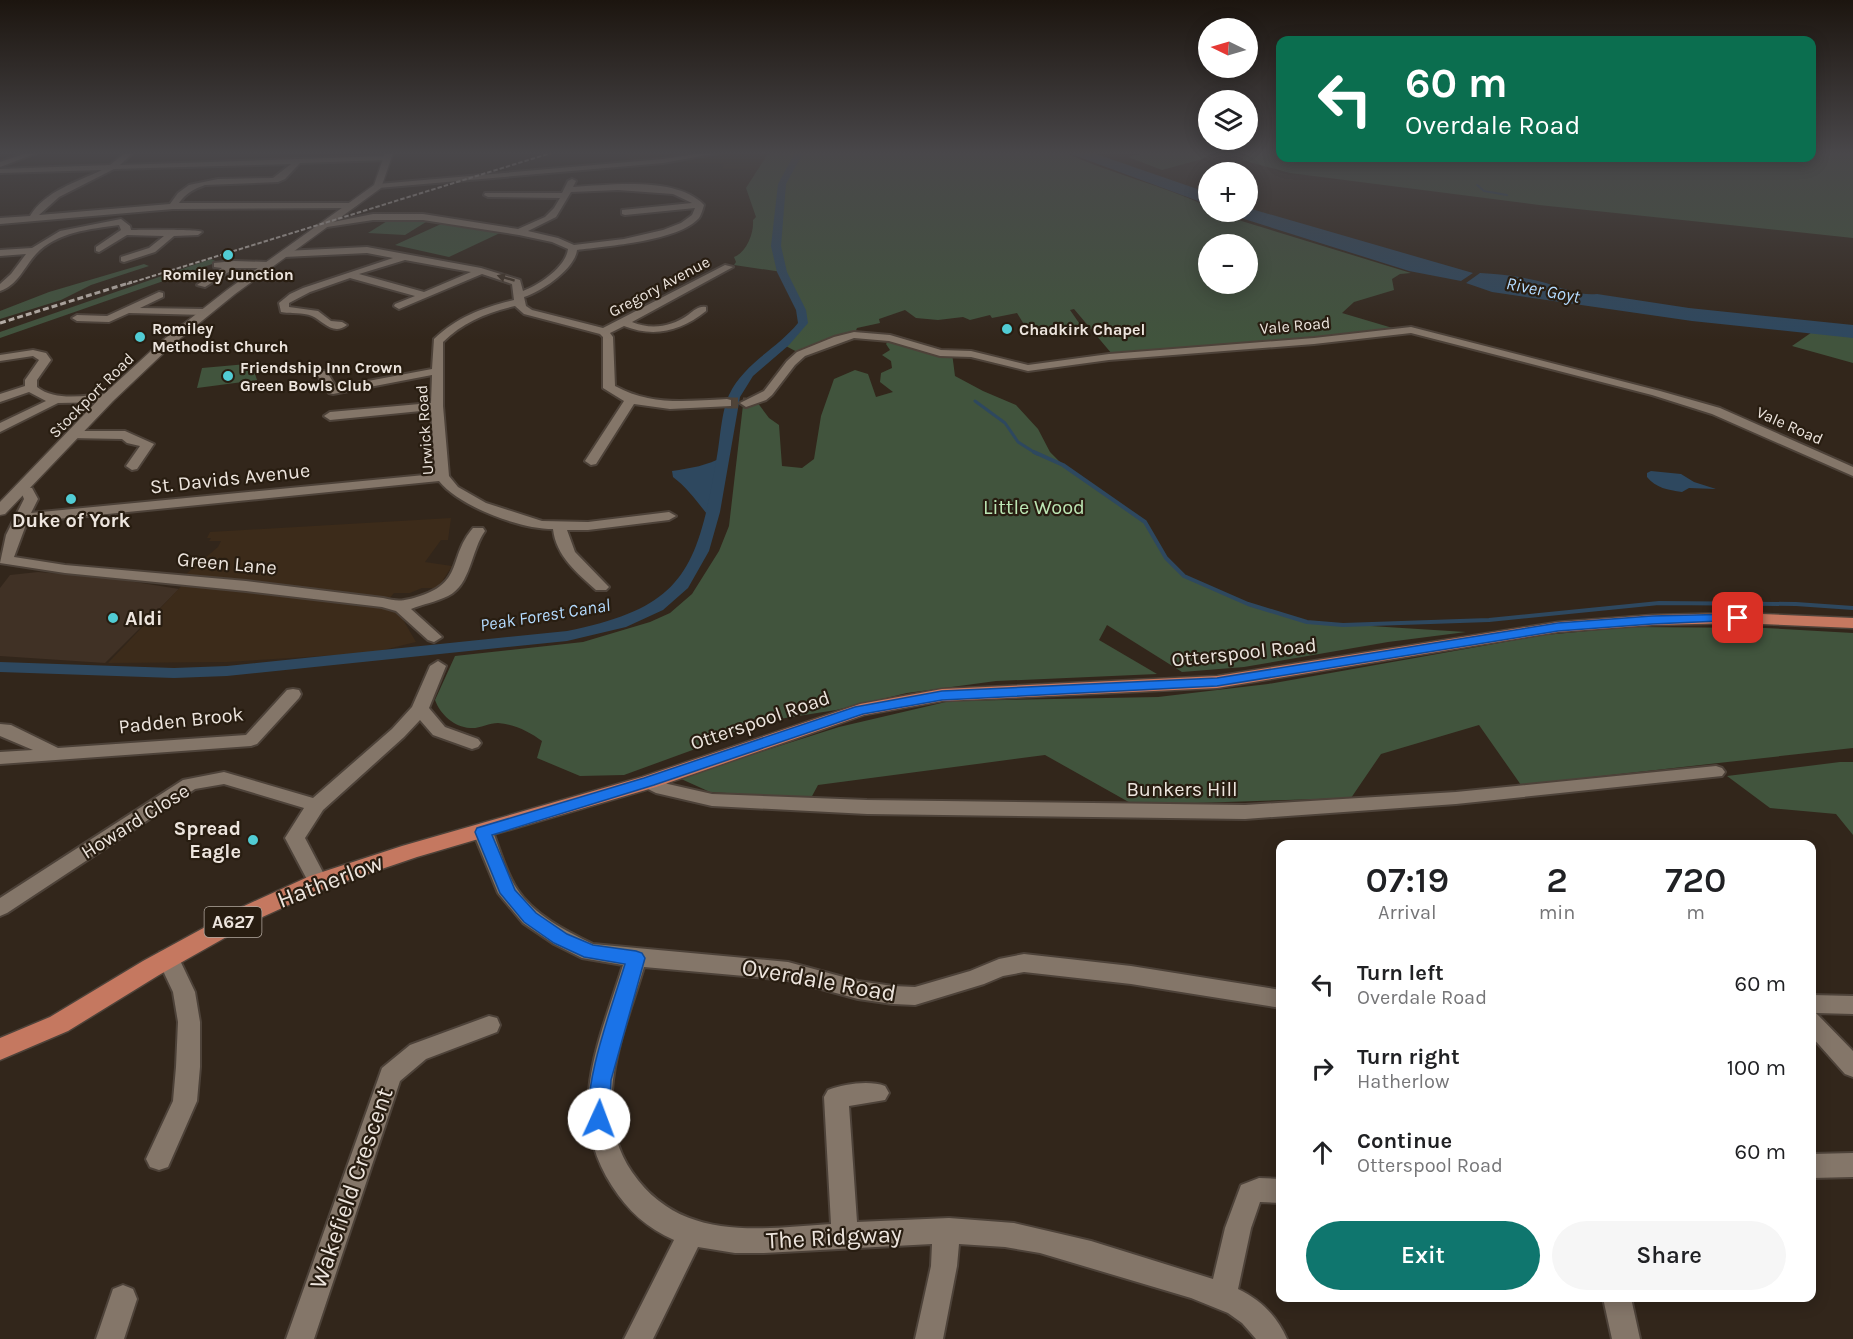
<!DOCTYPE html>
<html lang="en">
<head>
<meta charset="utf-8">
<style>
  :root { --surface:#fff; --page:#f6f6f6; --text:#202124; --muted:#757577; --accent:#0f766e }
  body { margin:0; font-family:Karla,sans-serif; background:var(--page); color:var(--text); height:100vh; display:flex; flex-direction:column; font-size:22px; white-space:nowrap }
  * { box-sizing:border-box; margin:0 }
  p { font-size:20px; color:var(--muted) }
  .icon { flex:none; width:33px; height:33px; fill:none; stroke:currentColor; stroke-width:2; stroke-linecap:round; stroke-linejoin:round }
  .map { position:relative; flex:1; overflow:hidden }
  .side { position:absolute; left:1276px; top:840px; width:540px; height:462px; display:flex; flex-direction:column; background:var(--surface); border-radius:12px; box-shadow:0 3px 15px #0003 }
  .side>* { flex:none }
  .guide { position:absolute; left:1276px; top:36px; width:540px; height:126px; border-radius:12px; box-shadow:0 3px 15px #0003; background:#0b6e4f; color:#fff; overflow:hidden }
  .needle { width:39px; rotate:275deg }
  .fabs { position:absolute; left:1198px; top:18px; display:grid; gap:12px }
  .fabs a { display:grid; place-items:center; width:60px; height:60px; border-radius:50%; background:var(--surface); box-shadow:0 3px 15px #0003; font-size:30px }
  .pin { position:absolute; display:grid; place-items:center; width:51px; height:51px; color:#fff; margin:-26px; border-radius:12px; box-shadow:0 3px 9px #0006 }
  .me { position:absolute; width:66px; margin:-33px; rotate:2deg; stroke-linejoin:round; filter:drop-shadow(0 0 4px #0008) }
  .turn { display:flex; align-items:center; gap:21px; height:126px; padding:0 30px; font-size:27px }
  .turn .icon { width:78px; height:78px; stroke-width:2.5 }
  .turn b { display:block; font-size:42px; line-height:51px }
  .eta { display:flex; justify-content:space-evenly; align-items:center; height:102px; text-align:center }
  .eta b { font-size:36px; font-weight:600; line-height:42px }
  .button { display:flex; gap:12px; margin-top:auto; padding:12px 30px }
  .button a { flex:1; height:69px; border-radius:36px; background:var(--accent); color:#fff; font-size:24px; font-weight:600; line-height:69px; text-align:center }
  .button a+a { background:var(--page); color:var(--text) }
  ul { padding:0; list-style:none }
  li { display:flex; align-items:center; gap:18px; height:84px; padding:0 30px }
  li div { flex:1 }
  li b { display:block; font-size:22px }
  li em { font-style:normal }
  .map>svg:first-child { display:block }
  .commercial { fill:#403125 }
  .built { fill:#3c2b1a }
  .green { fill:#41543d; fill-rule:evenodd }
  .water { fill:#2e485f }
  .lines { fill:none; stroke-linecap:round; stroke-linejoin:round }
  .stream-far2 { stroke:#2e485f; stroke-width:2 }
  .stream-far1 { stroke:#2e485f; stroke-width:3 }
  .stream { stroke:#2e485f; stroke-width:4 }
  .canal { fill:#2e485f; fill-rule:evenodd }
  .street-tunnel { stroke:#4e4338; stroke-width:11; stroke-dasharray:11 5; stroke-linecap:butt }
  .street-casing { stroke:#4d4239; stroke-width:4 }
  .secondary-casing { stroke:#4d4239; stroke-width:3 }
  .primary-casing { stroke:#4d4239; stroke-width:3 }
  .street { fill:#847669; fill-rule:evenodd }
  .secondary { fill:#847669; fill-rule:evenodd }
  .primary { fill:#c57860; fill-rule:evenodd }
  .rail-far1 { stroke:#bfb6ae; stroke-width:2; stroke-dasharray:4.5 2; stroke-linecap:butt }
  .rail { stroke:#bfb6ae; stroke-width:3; stroke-dasharray:6 3; stroke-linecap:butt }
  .oneway { fill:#3f3327 }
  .route { fill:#1a73e8; stroke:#114b97; stroke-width:1.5 }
  .poi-dot { fill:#51ccd4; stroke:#281d11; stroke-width:2 }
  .labels { text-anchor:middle; stroke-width:4.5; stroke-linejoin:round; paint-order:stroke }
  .far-poi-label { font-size:16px; font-weight:bold; fill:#ede5de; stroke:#281d11; text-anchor:start }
  .far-street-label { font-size:16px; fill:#ede5de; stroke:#281d11 }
  .far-water-label { font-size:18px; font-style:italic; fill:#b4dbff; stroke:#281d11 }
  .shield { fill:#281d11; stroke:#b2a9a0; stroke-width:1.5 }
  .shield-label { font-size:18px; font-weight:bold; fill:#ede5de }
  .street-label { font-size:20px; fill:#ede5de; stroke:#281d11 }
  .park-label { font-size:20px; fill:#bce6b4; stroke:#281d11 }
  .poi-label { font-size:20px; font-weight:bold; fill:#ede5de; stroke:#281d11 }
  .near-street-label { font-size:24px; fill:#ede5de; stroke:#281d11 }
</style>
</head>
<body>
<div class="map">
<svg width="1853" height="1339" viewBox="0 0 1853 1339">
  <rect width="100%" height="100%" fill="#32261b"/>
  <!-- commercial -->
  <polygon class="commercial" points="38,572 110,578 179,589 105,663 0,656 0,588 10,575"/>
  <!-- built -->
  <g class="built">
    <polygon points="625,153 772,153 772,154 768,154 762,170 723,169 724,164 686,163 685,158 630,163"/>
    <polygon points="451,518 448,540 441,540 425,562 452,566 438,588 422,588 410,593 394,593 383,606 398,611 416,642 371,653 227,662 108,663 191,576 185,575 218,547 221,541 209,541 211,538 207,538 210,532"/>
  </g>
  <!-- green -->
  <g class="green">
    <path d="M773 153H1066C1112 174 1162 185 1209 207V212H1219L1235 219 1411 273 1400 274 1392 279 1394 290 1354 302 1342 313 1396 329 1288 342 1112 354 1074 309 1070 310 1084 330 1030 334 1017 313 992 318 990 315 970 320 963 317 938 320 916 318 905 310 879 319 880 323 857 328 854 335 801 354 784 345 794 336 803 323 801 310 782 272 734 265 736 262 734 257C747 252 754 233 753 220L756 217 746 188 767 155ZM1209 244H1248V284H1209Z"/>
    <polygon points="1145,153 1191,153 1213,156 1162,170 1128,157"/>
    <polygon points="1246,153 1281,153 1281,158 1812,158 1812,153 1853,153 1853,238 1539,205 1290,173 1242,160"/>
    <polygon points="392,218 425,221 426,222 405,235 368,233"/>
    <polygon points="441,224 500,233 449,257 395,245"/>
    <polygon points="211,259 218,262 0,338 0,332"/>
    <polygon points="144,264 149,266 91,285 61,300 0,319 0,311 49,292"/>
    <polygon points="1818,328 1853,331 1853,363 1792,346"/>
    <path d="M890 338 952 353 955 376 983 391 1016 405 1038 429 1050 452 1063 465 1145 522 1166 558 1184 576 1248 604 1307 622 1466 632 1388 642 1244 667 1182 672 1107 625 1099 640 1157 674 996 681 907 693 836 710 754 723 709 744 624 775 580 776 537 758 542 741C530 732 514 724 498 723 489 723 479 729 470 728 454 727 440 714 435 700L455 656 583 642 650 622 670 613 692 594 719 551 729 526 743 405 757 402 769 418 779 425 782 466 802 468 814 459 821 416 834 379 855 370 868 374 876 397 893 392 880 382 881 373 892 368 891 361 882 355 890 350 886 344Z"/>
    <polygon points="247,364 252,365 257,380 197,388 202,368"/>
    <polygon points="1631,627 1765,628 1853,633 1853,748 1521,785 1479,725 1381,754 1351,798 1134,805 1045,755 818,785 811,798 710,792 679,778 839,727 950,701 1158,697 1268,684 1545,635"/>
    <polygon points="1840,762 1853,762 1853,835 1836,814 1770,808 1727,776"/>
  </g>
  <!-- water -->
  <g class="water">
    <polygon points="1068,153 1093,153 1209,193 1209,205"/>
    <polygon points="1248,208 1473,273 1461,281 1409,271 1222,212 1248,212"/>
    <path d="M1480 273C1501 274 1525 277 1546 283 1561 288 1581 296 1597 294L1689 308 1853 325V338L1692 321 1492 292 1466 283Z"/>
    <path d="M724 456 712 520C700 506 688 488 673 477L672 471C691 468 707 466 724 456Z"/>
    <path d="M1651 471 1681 474 1694 482 1716 489 1689 488 1682 492C1668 490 1656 488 1647 477V473Z"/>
  </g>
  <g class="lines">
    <!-- stream-far2 -->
    <polyline class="stream-far2" points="1477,185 1484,191 1507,195"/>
    <!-- stream-far1 -->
    <polyline class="stream-far1" points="975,401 1005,423 1018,442 1037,454"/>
    <!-- stream -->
    <polyline class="stream" points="1034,452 1063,465 1145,522 1166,558 1184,576 1248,604 1307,622 1343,625 1489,620 1659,603 1796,604 1853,608"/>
    <!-- canal -->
    <path class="canal" d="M795 153H803L786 184 781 246 787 272 806 310 808 323 789 345 753 376 740 397 720 512 709 551 688 588 663 610 626 627 567 641 227 676 174 678 0 672V662L174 668 227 666 567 631C682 608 697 572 716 462 720 443 721 412 729 395 744 363 777 349 798 323L796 310 777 272 771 246 778 184Z"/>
    <!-- street-tunnel -->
    <polyline class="street-tunnel" points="727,403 746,403"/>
    <defs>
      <g id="street">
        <polygon points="27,153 37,153 0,167 0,162"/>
        <path d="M125 153H133L120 165 387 156 391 158 387 160 300 163 285 179 278 182 205 185C194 189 186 193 179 203H356L357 205 353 208 173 209 0 224V218L30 216C45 191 77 182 102 170L0 173V169L110 165ZM291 164 273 178 218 179 189 185 178 193 170 204 39 215 59 197 114 169Z"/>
        <polygon points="702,153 718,153 663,163 378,188 374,186 378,184 663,159"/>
        <path d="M572 179 576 181 573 187C611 185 676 176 704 205 703 209 701 215 699 218 679 241 607 246 577 250 575 269 541 292 524 297L526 306 532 310 603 328 725 265 733 267 632 322C651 330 671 327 688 315 695 310 698 306 706 307V311C681 331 654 338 624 326L610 333 613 337 615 386C651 406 687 401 727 399L731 400V406L670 409 634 404 596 464 591 465 585 461 624 401 603 388V337L600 334 524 314 515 306C488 312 463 322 443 342V406L449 476 458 487 486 503 542 521 588 522 669 512 676 516 669 520 588 530H567L575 552 606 584 609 587 606 590H596C577 573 556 556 553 529 520 529 460 507 439 481L27 522 14 557 65 565 246 581 383 598C398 602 405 601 420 596 464 582 448 557 473 528H483L485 531C471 550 471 585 448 596 436 602 423 604 411 609L442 637 434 642 428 640 396 611 382 607 246 591 65 573 0 563 6 535 24 499 22 494 13 490 20 486 32 488 38 499 31 513 435 474 431 410 330 420 324 416 330 412 431 403 432 375 333 394 329 393 317 374 323 371 327 372 336 387 432 369 434 339C457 317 484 307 514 300L512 284 482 274 399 309 394 306 395 304 415 296 350 278 310 292 289 303V307L318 311 331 321 342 322 347 325C333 336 323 321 312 316 303 312 290 314 281 312L279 303 290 294 303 288 393 258 367 253 284 257 279 254 284 251 367 247 481 268 520 280 523 291C539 285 566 267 568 249L552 242 519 235 423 220H373L327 227 323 224 373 214H423L518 229 545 217 554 208 560 198 488 197 484 195 485 193H562L568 181ZM618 190 673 194 692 203 622 210V214L625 215 695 208 692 215 681 223 663 230 624 239 574 245 558 238 528 231 556 217 571 192ZM405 260 471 272 424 292 359 274Z"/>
        <path d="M121 219 130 226 131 230C143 230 197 229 202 232L198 235 174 236 155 252 124 262 121 261V257L149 248 164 236 127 235 99 252 96 251V247L121 230 119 225C90 229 57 232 36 254 24 267 18 285 0 291V284L11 274 26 254 0 256V250L32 248 60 231Z"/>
        <polygon points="234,261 268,262 273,265 268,268 235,268 205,287 197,285 222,268 214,267 214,263"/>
        <polygon points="159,292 163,293 163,297 140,308 205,309 210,312 205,315 129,313 109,322 77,321 72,318 77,315 107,316"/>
        <polygon points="1411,327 1660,391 1720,408 1853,467 1853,476 1712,414 1652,395 1411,333 1314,344 1109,360 1028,371 971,357 940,356 889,341 854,338 805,356 795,365 772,395 766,400 746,407 740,403 764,391 787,361 797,352 834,337 854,332 890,335 941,350 971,351 1028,365 1109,354 1314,338"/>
        <path d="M33 350 46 353 51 360 37 380V387C56 402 85 395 108 394L114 398 108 402 58 403 0 432V423L46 401 29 392 0 402V394L25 386V380L39 360 33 356 0 361V355Z"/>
        <polygon points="74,431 125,431 154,444 137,469 132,470 126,466 140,446 127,443 122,439 70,438 68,435"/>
        <polygon points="438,661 446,666 429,708 445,727 478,739 481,743 478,747 472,749 433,735 420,720 404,737 323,810 305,838 328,882 325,887 318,889 311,887 285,838 304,808 224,784 195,789 7,913 0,916 0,898 183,780 224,772 313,798 392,729 412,707 430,666"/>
        <polygon points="293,689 299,690 301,694 299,698 257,744 251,746 0,764 0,752 33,750 0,736 0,724 11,725 58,748 246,735 287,690"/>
        <polygon points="1716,766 1722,768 1725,772 1722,776 1456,804 1245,819 867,814 712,806 656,793 642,786 640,782 642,778 649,776 668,784 712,794 867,800 1245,805 1456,792"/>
        <path d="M483 825 490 827 493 832C500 850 506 873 517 889 534 915 566 931 593 944L788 962 858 981 893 986 915 987 970 971 999 959 1024 954 1131 966 1281 990V1008L1131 984 1024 972 1003 976 984 984 915 1005 893 1004 858 999 788 980 644 967C632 1007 615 1048 612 1090 609 1119 616 1149 632 1172 680 1242 757 1229 831 1224L824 1097 828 1090C844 1084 869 1080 885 1086L889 1093 885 1100 849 1106 857 1222 949 1218 1014 1223 1091 1241 1213 1279 1225 1228 1241 1185 1259 1178 1281 1179V1203L1260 1202 1251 1228 1238 1289C1261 1300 1277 1316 1287 1339H1256L1242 1323 1228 1313 1191 1298 1040 1253 1005 1247 959 1244 957 1266 943 1339H915L931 1266 932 1244 764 1253H735L698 1247 653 1339H624L674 1240C647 1228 628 1211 612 1186 564 1112 600 1040 623 965L582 958 554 944 523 923 498 893 473 832 476 827Z"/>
        <polygon points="168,950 176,952 195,992 200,1022 200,1067 197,1101 168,1167 159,1170 150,1167 146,1159 173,1101 176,1067 178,1022 173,992 157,958 160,952"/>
        <polygon points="1812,995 1853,996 1853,1014 1816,1013 1853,1051 1853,1077 1845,1074 1812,1037"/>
        <polygon points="489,1016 497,1018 500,1025 497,1032 426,1059 400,1081 314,1339 286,1339 382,1068 410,1045"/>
        <polygon points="1853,1153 1853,1177 1812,1178 1812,1154"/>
        <polygon points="123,1285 133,1289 137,1299 124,1339 96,1339 113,1289"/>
        <polygon points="1603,1298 1631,1298 1640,1339 1612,1339"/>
      </g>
      <polygon id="secondary" points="385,153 393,153 381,188 235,294 171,346 113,401 5,514 0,515 0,502 103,395 163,340 227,290 374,185"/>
      <polygon id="primary" points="1738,613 1853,618 1853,628 1738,623 1652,625 1558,632 1217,688 942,701 864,715 656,787 417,857 326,888 258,919 159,975 68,1031 0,1060 0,1038 50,1017 143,961 242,907 310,876 402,846 642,777 860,704 942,689 1217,676 1558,622 1652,615"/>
    </defs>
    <!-- street casing -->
    <use href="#street" class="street-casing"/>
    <!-- secondary casing -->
    <use href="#secondary" class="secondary-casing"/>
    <!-- primary casing -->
    <use href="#primary" class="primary-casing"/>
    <!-- street -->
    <use href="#street" class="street"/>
    <!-- secondary -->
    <use href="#secondary" class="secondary"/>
    <!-- primary -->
    <use href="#primary" class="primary"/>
    <!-- rail-far1 -->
    <polyline class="rail-far1" points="127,284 551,153"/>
    <!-- rail -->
    <polyline class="rail" points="0,323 132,282"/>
  </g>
  <!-- one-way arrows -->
  <defs><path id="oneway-solid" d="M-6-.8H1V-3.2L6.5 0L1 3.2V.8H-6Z" transform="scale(1.5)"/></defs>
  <use class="oneway" href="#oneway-solid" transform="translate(506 278) rotate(-163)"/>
  <!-- sky -->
  <linearGradient id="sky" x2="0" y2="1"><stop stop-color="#1c150f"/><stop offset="0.45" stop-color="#49474a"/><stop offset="1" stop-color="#49474a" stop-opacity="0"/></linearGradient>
  <rect width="1853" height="340" fill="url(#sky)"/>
  <!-- route -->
  <path class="route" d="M1738 614 1744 618 1742 620 1652 624 1558 631 1217 686 942 700 863 714 654 785 492 835 515 890 536 913 567 934 593 945 636 951 642 953 645 958 611 1080 609 1119 606 1125 599 1128 592 1125C578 1095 615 998 625 964L584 957 554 943 524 922 500 893 475 832 477 828 644 778 855 707 942 691 1217 678 1558 623 1652 616Z"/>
  <!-- markers -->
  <g class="poi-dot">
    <circle cx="228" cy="255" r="6"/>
    <circle cx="1007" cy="329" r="6"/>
    <circle cx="140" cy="337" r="6"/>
    <circle cx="228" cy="376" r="6"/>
    <circle cx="71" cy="499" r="6"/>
    <circle cx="113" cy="618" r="6"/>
    <circle cx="253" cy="840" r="6"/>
  </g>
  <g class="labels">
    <!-- far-poi labels -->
    <g class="far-poi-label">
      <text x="228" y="280" text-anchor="middle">Romiley Junction</text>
      <text x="152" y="334">Romiley<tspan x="152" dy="18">Methodist Church</tspan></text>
      <text x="1019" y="335">Chadkirk Chapel</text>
      <text x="240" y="373">Friendship Inn Crown<tspan x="240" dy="18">Green Bowls Club</tspan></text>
    </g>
    <!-- far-street labels -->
    <g class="far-street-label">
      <text transform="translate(659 286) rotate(-28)" y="6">Gregory Avenue</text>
      <text transform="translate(1295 325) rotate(-5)" y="6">Vale Road</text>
      <text transform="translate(91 395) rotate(-45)" y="6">Stockport Road</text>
      <text transform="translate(1790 425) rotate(24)" y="6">Vale Road</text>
      <text transform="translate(424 430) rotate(-94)" y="6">Urwick Road</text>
    </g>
    <!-- far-water labels -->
    <g class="far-water-label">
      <text transform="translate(1543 290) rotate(11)" y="6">River Goyt</text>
      <text transform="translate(545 615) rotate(-9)" y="6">Peak Forest Canal</text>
    </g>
    <!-- shield labels -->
    <rect class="shield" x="204.5" y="907" width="57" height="30" rx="4.5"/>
    <g class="shield-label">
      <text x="233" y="928">A627</text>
    </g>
    <!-- street labels -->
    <g class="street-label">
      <text transform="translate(230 478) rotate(-6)" y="7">St. Davids Avenue</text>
      <text transform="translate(227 563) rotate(5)" y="7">Green Lane</text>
      <text transform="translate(1244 652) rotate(-6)" y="7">Otterspool Road</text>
      <text transform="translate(181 720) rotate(-6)" y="7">Padden Brook</text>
      <text transform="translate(760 720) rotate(-19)" y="7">Otterspool Road</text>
      <text x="1182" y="796">Bunkers Hill</text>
      <text transform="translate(135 821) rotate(-32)" y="7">Howard Close</text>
    </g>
    <!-- park labels -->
    <g class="park-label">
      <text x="1034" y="514">Little Wood</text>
    </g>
    <!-- poi labels -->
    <g class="poi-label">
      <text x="71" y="527">Duke of York</text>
      <text x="125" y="625" text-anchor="start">Aldi</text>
      <text x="241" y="835" text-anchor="end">Spread<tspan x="241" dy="23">Eagle</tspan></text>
    </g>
    <!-- near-street labels -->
    <g class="near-street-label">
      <text transform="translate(330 881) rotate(-21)" y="8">Hatherlow</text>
      <text transform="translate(819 980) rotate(10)" y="8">Overdale Road</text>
      <text transform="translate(351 1188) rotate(-71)" y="8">Wakefield Crescent</text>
      <text transform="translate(834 1237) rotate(-3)" y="8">The Ridgway</text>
    </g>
  </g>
</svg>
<div class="fabs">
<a><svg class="needle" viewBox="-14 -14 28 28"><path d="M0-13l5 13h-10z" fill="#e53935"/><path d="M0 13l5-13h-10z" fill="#757577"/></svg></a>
<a><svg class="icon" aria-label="layers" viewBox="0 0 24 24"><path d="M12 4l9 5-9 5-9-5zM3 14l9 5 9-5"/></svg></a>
<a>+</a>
<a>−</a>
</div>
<div class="pin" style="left:1738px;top:618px;background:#d93025"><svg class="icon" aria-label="arrive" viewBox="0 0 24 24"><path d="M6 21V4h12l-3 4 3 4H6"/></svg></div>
<svg class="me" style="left:599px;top:1119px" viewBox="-20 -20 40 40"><circle r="19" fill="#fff"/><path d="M0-13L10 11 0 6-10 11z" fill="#1a73e8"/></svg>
<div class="guide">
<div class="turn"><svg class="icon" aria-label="left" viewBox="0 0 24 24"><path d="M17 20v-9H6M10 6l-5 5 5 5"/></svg><div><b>60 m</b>Overdale Road</div></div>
</div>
<section class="side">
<div class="eta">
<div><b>07:19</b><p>Arrival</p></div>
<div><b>2</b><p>min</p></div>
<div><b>720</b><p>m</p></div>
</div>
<ul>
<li><svg class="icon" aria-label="left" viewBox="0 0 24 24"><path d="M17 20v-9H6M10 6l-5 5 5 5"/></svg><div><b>Turn left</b><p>Overdale Road</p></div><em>60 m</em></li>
<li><svg class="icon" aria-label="right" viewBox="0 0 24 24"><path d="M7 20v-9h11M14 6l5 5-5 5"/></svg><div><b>Turn right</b><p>Hatherlow</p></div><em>100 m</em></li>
<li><svg class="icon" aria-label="ahead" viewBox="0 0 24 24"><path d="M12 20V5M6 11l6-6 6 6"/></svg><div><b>Continue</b><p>Otterspool Road</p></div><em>60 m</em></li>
</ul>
<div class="button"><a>Exit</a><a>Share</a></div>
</section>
</div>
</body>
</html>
